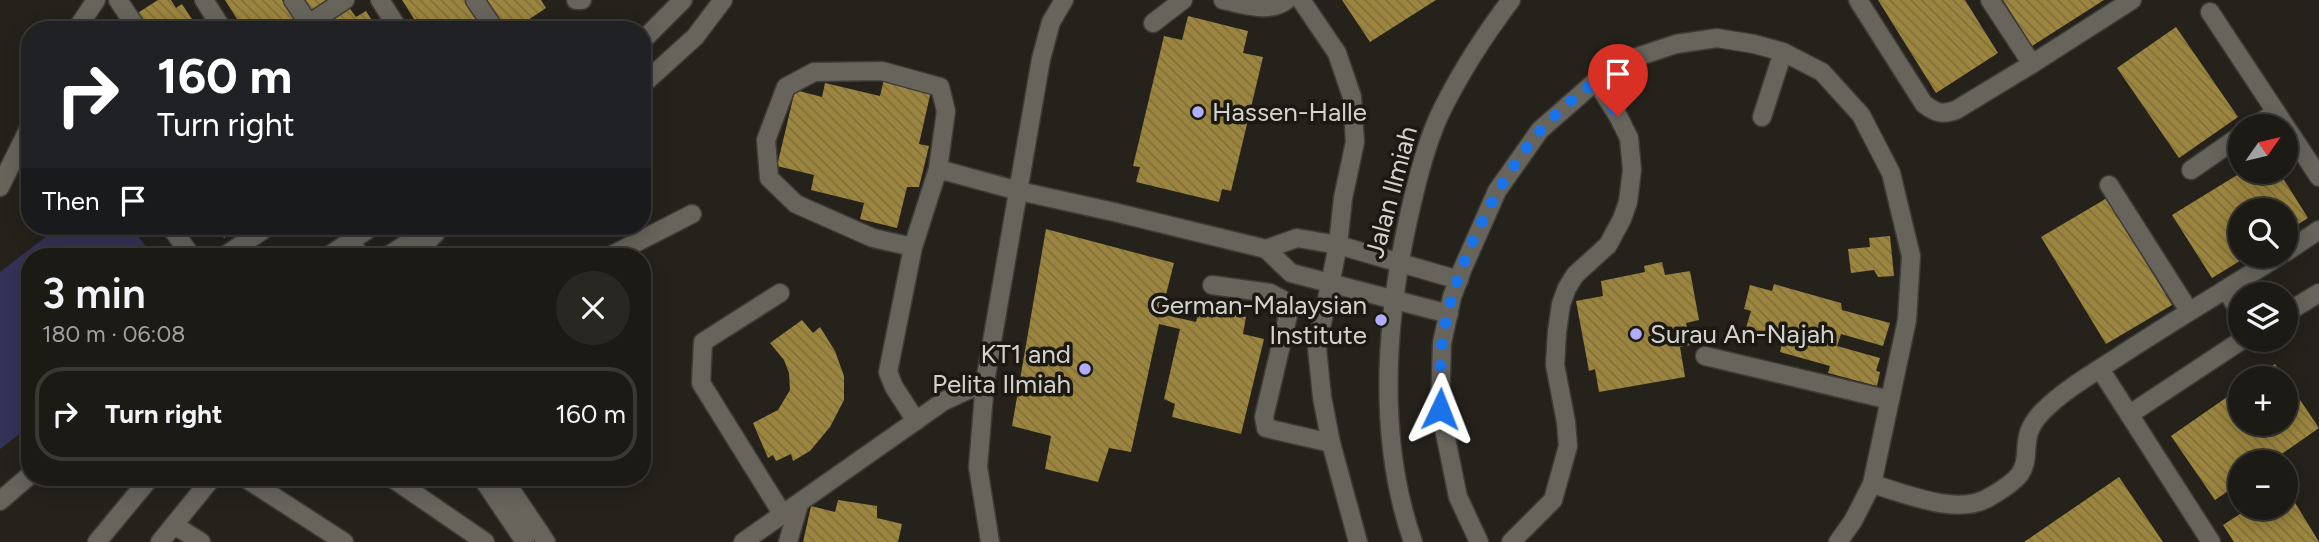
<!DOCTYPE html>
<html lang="en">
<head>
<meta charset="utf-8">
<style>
  :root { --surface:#1c1a14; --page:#292722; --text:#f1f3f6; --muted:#a0a1a0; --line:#3a3834 }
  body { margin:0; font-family:Figtree,sans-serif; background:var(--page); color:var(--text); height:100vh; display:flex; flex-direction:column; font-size:26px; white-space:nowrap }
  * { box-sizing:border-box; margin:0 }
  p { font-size:23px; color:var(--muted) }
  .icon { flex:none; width:38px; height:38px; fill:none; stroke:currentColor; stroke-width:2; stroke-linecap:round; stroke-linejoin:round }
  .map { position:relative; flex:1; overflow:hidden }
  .details { position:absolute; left:21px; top:248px; width:630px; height:238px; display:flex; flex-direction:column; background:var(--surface); border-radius:28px; box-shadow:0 4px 18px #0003,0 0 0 2px var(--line) }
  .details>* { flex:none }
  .banner { position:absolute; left:21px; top:21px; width:630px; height:214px; border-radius:28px; box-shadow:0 4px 18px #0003,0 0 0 2px var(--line); background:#202124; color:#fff; overflow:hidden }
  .needle { width:46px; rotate:56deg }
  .buttons { position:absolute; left:2228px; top:114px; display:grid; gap:14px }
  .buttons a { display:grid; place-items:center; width:70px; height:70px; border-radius:50%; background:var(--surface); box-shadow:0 4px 18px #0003,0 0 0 2px var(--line); font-size:35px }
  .pin { position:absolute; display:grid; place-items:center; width:60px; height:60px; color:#fff; margin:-72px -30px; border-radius:50% 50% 50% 0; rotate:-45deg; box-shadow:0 0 7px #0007 }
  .pin .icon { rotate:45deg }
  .me { position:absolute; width:77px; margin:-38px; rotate:2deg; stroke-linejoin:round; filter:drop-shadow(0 0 5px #0008) }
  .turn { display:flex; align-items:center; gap:24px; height:147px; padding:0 21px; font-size:32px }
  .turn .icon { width:91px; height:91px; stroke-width:2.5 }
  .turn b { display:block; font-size:49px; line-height:60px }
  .then { display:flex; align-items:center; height:66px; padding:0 21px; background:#0003; gap:14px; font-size:26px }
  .round { display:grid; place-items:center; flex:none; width:74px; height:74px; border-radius:37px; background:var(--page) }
  .headline { display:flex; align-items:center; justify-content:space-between; height:119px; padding:0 21px }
  h1 { font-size:42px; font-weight:600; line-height:52px }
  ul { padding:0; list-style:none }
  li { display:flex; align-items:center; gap:21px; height:94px; margin:0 14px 10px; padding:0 7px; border:4px solid var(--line); border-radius:28px }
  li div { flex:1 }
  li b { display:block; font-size:26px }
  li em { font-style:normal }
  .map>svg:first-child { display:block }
  .grass { fill:#353258 }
  .building { fill:url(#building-back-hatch) }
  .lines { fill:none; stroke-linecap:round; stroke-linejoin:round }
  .minor-casing { stroke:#3d3c36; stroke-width:21 }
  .minor { stroke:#67645c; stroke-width:18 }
  .route { stroke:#1a73e8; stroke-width:12; stroke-dasharray:0 21.6 }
  .poi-dot { fill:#b0aefa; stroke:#1b1912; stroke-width:2.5 }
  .labels { text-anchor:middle; stroke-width:7; stroke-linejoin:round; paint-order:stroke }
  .poi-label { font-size:26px; fill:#d3d2cd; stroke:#1b1912; text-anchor:start }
  .street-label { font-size:26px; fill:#d3d2cd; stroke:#1b1912 }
</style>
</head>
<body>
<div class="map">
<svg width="2319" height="542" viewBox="0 0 2319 542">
  <defs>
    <pattern id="building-back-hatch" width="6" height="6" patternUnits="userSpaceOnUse" patternTransform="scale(1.75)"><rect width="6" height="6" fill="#9c853e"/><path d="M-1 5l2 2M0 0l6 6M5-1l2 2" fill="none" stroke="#80703e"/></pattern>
  </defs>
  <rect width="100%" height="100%" fill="#25221b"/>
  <!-- grass -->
  <polygon class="grass" points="60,226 130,226 154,257 30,257 30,426 0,449 0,272"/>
  <!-- building -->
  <g class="building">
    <polygon points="158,0 171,0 176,8 182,4 199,30 146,30 136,14"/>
    <polygon points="225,0 282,0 295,19 278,30 257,30 253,24 244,30"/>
    <polygon points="300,0 329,0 309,14"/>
    <polygon points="402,0 465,0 485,30 421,30"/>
    <polygon points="483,0 541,0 546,8 513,30 503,30"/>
    <polygon points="1342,0 1436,0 1370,42"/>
    <polygon points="1878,0 1965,0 1998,53 1936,93"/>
    <polygon points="2003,0 2104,0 2032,46"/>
    <polygon points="348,6 356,17 366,11 378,30 320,30 317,26"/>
    <polygon points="1188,16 1248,31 1243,53 1263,57 1231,191 1222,189 1219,202 1136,182 1140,167 1133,166 1164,36 1182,40"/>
    <polygon points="2176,27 2238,117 2179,158 2117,68"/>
    <polygon points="884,79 931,91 919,144 929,146 919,187 907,187 897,228 860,219 864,203 811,190 814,175 777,166 795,90 822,97 825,83 880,96"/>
    <polygon points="2242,172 2279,172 2308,218 2286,232 2286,210 2240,210 2240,256 2248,256 2212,278 2172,215"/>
    <polygon points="2107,198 2172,305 2106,344 2041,237"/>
    <polygon points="216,226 233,226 236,230 224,238"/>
    <polygon points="1046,229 1174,263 1161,314 1196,322 1200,308 1246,317 1243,334 1264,339 1241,434 1172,417 1175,404 1164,399 1180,329 1159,324 1131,452 1109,448 1098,482 1045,469 1051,436 1012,426"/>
    <polygon points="1890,236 1894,276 1878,277 1874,270 1851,273 1848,249 1870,247 1869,238"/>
    <polygon points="1662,262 1665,275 1690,271 1699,320 1686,323 1691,345 1680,347 1685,377 1599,392 1595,369 1589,371 1576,301 1603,296 1601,281 1645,272 1644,266"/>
    <polygon points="1774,284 1841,303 1842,310 1890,323 1883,346 1841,334 1837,346 1880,358 1876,371 1880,372 1877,386 1828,373 1830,366 1780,352 1783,338 1746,328 1751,311 1744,309 1750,285 1772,291"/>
    <polygon points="802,320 813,333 820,327 835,351 844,376 844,400 830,427 810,451 793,461 791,454 776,461 773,455 768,458 753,423 778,410 790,390 789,373 784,360 770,343"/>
    <polygon points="2275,364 2285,378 2255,378"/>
    <polygon points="2286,379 2319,428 2270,462 2240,462 2240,483 2215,500 2171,436 2240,388 2240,424 2286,424"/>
    <polygon points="2119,477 2163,542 2024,542"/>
    <polygon points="2286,488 2319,542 2234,542 2223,525 2249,508 2286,508"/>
    <polygon points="838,500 877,506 877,518 902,524 898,542 803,542 811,506 835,512"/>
  </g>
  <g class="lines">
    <defs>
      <g id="minor">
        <polyline points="118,0 138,30"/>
        <polyline points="204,0 223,30"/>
        <polyline points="293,0 313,30"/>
        <polyline points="380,0 399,30"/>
        <polyline points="475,0 495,30"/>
        <polyline points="576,0 582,0"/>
        <path d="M1223 0C1243 4 1269 14 1287 0"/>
        <polyline points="1301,0 1337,53 1352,97 1355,142 1343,198 1338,245 1317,348 1322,397 1331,443 1358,542"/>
        <path d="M1858 0 1924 104C1936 113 1942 115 1956 110L2032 64 1990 0"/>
        <polyline points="2210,12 2319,177"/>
        <polyline points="1153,23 1183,0"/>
        <polyline points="76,30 96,0"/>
        <polyline points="299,30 345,0"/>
        <polyline points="642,41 683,0"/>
        <polyline points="2032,64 2132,0"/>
        <polyline points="642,85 695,37 723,0"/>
        <polyline points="1762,117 1783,52"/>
        <polyline points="2255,126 2276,112"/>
        <polyline points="938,169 1019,191 1114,212 1266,249 1291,273 1449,314"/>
        <polyline points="2191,170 2240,136"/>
        <polyline points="2109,185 2189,311"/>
        <polyline points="0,187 30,126"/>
        <polyline points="170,226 192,257"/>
        <polyline points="350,241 361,257"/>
        <polyline points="913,247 873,238 796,204 769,178 766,140 786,87 814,72 882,71 940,87 946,111 938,169 913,247 888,372 894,387 916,421"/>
        <polyline points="1266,249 1297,238 1338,245 1459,280"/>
        <polyline points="2286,252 2319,230"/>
        <polyline points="223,257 269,226"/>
        <polyline points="327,257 373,226"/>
        <polyline points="386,257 434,226"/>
        <polyline points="412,257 436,233"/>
        <polyline points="608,257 692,214"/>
        <polyline points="1212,285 1270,293 1283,300 1289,311 1264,417 1266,428 1331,443"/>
        <polyline points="2226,290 2240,312"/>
        <polyline points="780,293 703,342 701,383 783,515"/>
        <polyline points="2286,313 2319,293"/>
        <polyline points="1705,356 1890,400"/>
        <polyline points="2100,369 2211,542"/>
        <polyline points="985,382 978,467 990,542"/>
        <polyline points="2130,414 2242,340"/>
        <polyline points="245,478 344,542"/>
        <polyline points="392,478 485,542"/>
        <polyline points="482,478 525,542"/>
        <polyline points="503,478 546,542"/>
        <path d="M1872 484C1904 493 1954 515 1986 499 1997 493 2012 484 2020 474 2033 454 2017 437 2043 411 2065 389 2095 372 2121 355 2173 321 2227 289 2279 256"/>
        <polyline points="0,501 30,475"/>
        <polyline points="174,525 201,542"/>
        <polyline points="97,542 150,478"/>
        <polyline points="160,542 212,478"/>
        <polyline points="743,542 944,401 985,382 1041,59 1051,22 1064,0"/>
        <polyline points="788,542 799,504"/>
        <path d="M1413 542C1377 439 1385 325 1408 220 1416 185 1424 151 1438 118 1458 76 1483 37 1511 0"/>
        <polyline points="1479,542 1458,497 1440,409 1442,343 1452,297 1462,270 1497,191 1540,130 1596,81 1631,59 1676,44 1717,38 1754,44 1783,52 1822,72 1861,115 1891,173 1911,256 1907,320 1872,484 1853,521 1838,542"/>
        <polyline points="1511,542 1553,500 1568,446 1566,422 1555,365 1557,332 1561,304 1567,288 1575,275 1608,245 1622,219 1628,202 1632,170 1629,138 1618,116 1596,81"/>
      </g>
    </defs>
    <!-- minor casing -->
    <use href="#minor" class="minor-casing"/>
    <!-- minor -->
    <use href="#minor" class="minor"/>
  </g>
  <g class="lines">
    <!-- route -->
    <path class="route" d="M1440 409C1440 388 1440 366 1442 344 1450 276 1495 183 1540 131 1556 112 1577 96 1596 81L1618 116"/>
  </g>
  <!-- markers -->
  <g class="poi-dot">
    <circle cx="1198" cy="112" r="7"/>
    <circle cx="1381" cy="320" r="7"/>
    <circle cx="1636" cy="334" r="7"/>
    <circle cx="1085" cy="369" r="7"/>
  </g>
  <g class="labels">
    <!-- poi labels -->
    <g class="poi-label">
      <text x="1212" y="121">Hassen-Halle</text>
      <text x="1367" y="314" text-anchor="end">German-Malaysian<tspan x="1367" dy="30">Institute</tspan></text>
      <text x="1650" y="343">Surau An-Najah</text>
      <text x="1071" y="363" text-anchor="end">KT1 and<tspan x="1071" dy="30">Pelita Ilmiah</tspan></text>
    </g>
    <!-- street labels -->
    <g class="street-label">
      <text transform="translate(1391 192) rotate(-75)" y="9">Jalan Ilmiah</text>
    </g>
  </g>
</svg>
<div class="buttons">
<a><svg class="needle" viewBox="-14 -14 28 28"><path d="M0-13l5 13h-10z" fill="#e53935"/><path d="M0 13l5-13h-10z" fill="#a0a1a0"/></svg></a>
<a><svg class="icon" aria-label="search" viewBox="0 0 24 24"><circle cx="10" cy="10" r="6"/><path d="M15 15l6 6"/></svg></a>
<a><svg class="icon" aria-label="layers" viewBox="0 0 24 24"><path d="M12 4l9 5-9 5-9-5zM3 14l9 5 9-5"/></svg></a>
<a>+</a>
<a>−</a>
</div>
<div class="pin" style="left:1618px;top:116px;background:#d93025"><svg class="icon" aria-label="arrive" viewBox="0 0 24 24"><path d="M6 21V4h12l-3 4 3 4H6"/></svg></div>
<svg class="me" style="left:1440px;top:409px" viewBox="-20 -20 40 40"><path d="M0-17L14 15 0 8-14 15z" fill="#1a73e8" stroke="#fff" stroke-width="4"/></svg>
<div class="banner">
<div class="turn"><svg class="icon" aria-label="right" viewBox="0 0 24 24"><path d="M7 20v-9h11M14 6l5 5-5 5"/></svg><div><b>160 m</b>Turn right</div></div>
<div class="then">Then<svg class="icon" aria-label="arrive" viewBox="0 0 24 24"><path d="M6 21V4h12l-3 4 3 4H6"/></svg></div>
</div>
<section class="details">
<div class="headline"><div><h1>3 min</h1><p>180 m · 06:08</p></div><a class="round"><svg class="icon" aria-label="close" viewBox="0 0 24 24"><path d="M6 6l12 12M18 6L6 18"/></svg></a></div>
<ul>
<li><svg class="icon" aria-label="right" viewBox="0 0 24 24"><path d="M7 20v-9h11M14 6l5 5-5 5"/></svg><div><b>Turn right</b></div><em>160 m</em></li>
</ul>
</section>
</div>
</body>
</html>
